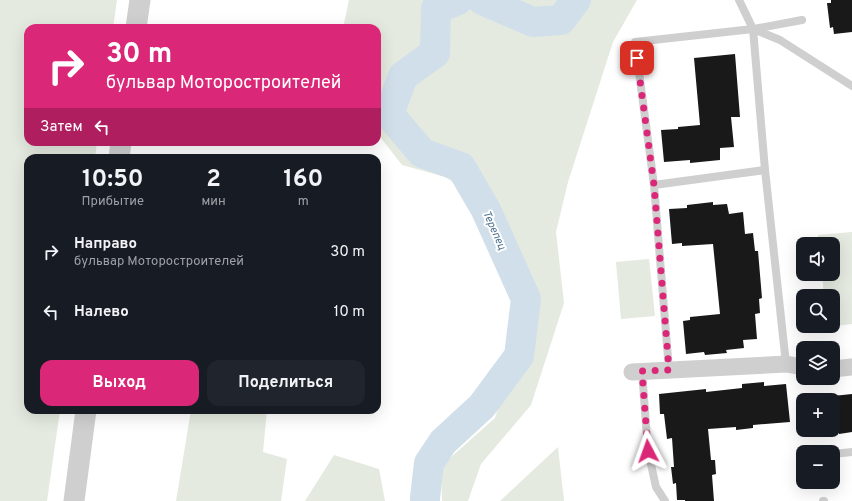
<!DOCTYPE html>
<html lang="ru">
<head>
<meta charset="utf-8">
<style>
  :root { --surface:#171b24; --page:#20242c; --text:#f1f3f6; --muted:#9ea1a6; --accent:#db2777 }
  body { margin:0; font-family:Overpass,sans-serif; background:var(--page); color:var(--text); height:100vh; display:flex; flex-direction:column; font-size:15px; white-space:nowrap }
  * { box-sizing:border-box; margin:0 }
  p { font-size:13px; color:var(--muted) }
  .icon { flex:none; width:22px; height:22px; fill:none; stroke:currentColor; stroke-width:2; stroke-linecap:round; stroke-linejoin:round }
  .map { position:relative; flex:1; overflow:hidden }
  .side { position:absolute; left:24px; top:154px; width:357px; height:260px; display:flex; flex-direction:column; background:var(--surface); border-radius:12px; box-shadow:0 4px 16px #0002 }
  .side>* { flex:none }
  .banner { position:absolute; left:24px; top:24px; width:357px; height:122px; border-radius:12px; box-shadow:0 4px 16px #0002; background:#db2777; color:#fff; overflow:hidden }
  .controls { position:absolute; left:796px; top:237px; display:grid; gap:8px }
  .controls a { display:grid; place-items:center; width:44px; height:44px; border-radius:8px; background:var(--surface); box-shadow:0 4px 16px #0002; font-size:20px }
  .pin { position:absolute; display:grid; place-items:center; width:34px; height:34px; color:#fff; margin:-17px; border-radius:8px; box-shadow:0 2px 6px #0006 }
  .me { position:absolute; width:44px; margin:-22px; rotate:356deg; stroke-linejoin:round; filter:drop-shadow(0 0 3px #0008) }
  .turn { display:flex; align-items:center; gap:14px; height:84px; padding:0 16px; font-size:18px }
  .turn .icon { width:52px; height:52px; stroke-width:2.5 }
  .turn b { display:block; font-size:28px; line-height:34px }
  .then { display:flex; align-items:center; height:38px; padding:0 16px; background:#0003; gap:8px; font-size:15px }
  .eta { display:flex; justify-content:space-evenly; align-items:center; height:68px; text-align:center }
  .eta b { font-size:24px; font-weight:700; line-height:28px }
  .button { display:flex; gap:8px; margin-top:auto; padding:8px 16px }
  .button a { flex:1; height:46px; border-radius:12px; background:var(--accent); color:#fff; font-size:16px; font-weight:700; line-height:46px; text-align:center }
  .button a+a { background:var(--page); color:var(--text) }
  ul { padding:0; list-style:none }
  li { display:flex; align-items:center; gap:12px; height:60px; padding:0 16px }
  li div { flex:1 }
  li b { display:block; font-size:15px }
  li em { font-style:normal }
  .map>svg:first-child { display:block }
  .green { fill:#e4eadf }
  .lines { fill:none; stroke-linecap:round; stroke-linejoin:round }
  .river { stroke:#d1dfea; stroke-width:30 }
  .building { fill:#191919 }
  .service { stroke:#cfcfcf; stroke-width:8 }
  .minor { stroke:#cfcfcf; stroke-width:17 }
  .tertiary { stroke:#cfcfcf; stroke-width:21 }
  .route { stroke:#db2777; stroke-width:7; stroke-dasharray:0 12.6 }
  .labels { text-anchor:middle; stroke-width:4; stroke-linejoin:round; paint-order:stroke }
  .water-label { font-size:11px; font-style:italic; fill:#476e8d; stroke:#fff }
</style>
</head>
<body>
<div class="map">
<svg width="852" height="501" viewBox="0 0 852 501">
  <rect width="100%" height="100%" fill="#fff"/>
  <!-- green -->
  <g class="green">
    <polygon points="0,0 117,0 113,28 28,28 28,142 97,142 95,158 28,158 28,410 60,410 47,501 0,501"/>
    <polygon points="349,0 637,0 613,42 568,182 556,232 564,303 531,405 481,464 468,501 442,501 441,466 495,418 523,332 496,255 475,196 445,177 402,165 377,133 377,28 343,28"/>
    <polygon points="852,232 852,324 827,327 827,326 833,326 833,296 824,296 822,274 833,274 833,244 819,244 818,235"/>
    <polygon points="649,259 655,316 621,319 616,262"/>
    <polygon points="191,410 267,410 263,452 287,459 281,501 176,501"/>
    <polygon points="558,447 564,501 500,501"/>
    <polygon points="334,455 379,469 385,501 305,501"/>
  </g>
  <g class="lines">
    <!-- river -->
    <g class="river">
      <polyline points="482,0 533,22 561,20 576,0"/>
      <polyline points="425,501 425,498 429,463 443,442 482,406 519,356 526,299 486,210 461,167 422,153 389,114 403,76 435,53 436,9 458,0"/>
    </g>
  </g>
  <!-- building -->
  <g class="building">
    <polygon points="831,0 852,0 852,32 834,34 833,27 830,28 827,3 831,3"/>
    <polygon points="735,54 740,117 731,117 734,147 720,148 720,160 690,163 690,160 664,162 661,130 678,129 678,127 700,125 694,58"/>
    <polygon points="713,202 713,205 727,204 729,214 743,212 745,234 753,233 755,251 758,251 762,298 759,299 760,313 755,314 757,339 743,340 744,348 726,350 727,353 705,355 704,352 686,354 683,321 690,320 690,317 720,314 713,244 682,246 682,243 672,244 669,209 687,208 687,205"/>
    <polygon points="764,382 764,386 786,384 790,422 753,425 753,428 736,430 736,427 708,429 711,460 715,460 716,474 712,475 714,501 685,501 685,500 677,500 676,483 673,484 671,467 674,467 672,438 667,439 664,414 660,414 659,394 706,389 706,392 742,388 742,384"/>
    <polygon points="852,394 852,432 839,434 837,424 833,424 833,396"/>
  </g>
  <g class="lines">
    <!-- service -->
    <g class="service">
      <polyline points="739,0 753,29 765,170 786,364"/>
      <polyline points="754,29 802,20"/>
      <polyline points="765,170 654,185 635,42 753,29 780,40 852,86"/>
      <polyline points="654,185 669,370"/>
      <polyline points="642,371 648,451 656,487 665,501"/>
      <polyline points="833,454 852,452"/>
      <polyline points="823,501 824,501"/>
    </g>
    <!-- minor -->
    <g class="minor">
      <polyline points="833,369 852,367"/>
      <polyline points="632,372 786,364 803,367"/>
    </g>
    <!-- tertiary -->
    <g class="tertiary">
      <polyline points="136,28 140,0"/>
      <polyline points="119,158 121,142"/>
      <polyline points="74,501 86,410"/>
    </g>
  </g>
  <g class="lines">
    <!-- route -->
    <polyline class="route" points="637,58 654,185 669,370 642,371 648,451"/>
  </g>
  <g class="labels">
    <!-- water labels -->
    <g class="water-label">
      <text transform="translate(495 230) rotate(66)" y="4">Терепец</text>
    </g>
  </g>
</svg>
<div class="controls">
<a><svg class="icon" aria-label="sound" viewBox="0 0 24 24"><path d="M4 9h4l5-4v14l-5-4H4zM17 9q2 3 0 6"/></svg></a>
<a><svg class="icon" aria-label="search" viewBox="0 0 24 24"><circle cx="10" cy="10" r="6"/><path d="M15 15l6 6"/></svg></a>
<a><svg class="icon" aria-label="layers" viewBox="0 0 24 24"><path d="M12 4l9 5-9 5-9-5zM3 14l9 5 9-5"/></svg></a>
<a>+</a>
<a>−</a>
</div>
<div class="pin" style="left:637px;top:58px;background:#d93025"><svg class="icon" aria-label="arrive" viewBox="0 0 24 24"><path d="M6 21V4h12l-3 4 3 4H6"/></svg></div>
<svg class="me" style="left:648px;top:451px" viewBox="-20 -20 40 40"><path d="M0-17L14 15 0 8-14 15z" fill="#db2777" stroke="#fff" stroke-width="4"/></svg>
<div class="banner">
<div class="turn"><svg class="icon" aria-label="right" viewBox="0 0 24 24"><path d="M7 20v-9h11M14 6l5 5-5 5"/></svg><div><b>30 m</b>бульвар Моторостроителей</div></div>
<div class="then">Затем<svg class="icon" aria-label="left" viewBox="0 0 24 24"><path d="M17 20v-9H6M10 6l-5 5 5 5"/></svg></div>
</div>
<section class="side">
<div class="eta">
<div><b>10:50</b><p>Прибытие</p></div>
<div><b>2</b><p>мин</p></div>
<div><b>160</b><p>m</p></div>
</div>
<ul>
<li><svg class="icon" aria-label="right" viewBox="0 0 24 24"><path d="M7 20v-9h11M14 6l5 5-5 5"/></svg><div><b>Направо</b><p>бульвар Моторостроителей</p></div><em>30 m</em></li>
<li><svg class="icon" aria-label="left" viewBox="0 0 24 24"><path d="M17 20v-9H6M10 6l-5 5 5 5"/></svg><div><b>Налево</b></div><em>10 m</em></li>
</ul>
<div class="button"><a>Выход</a><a>Поделиться</a></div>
</section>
</div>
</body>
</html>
